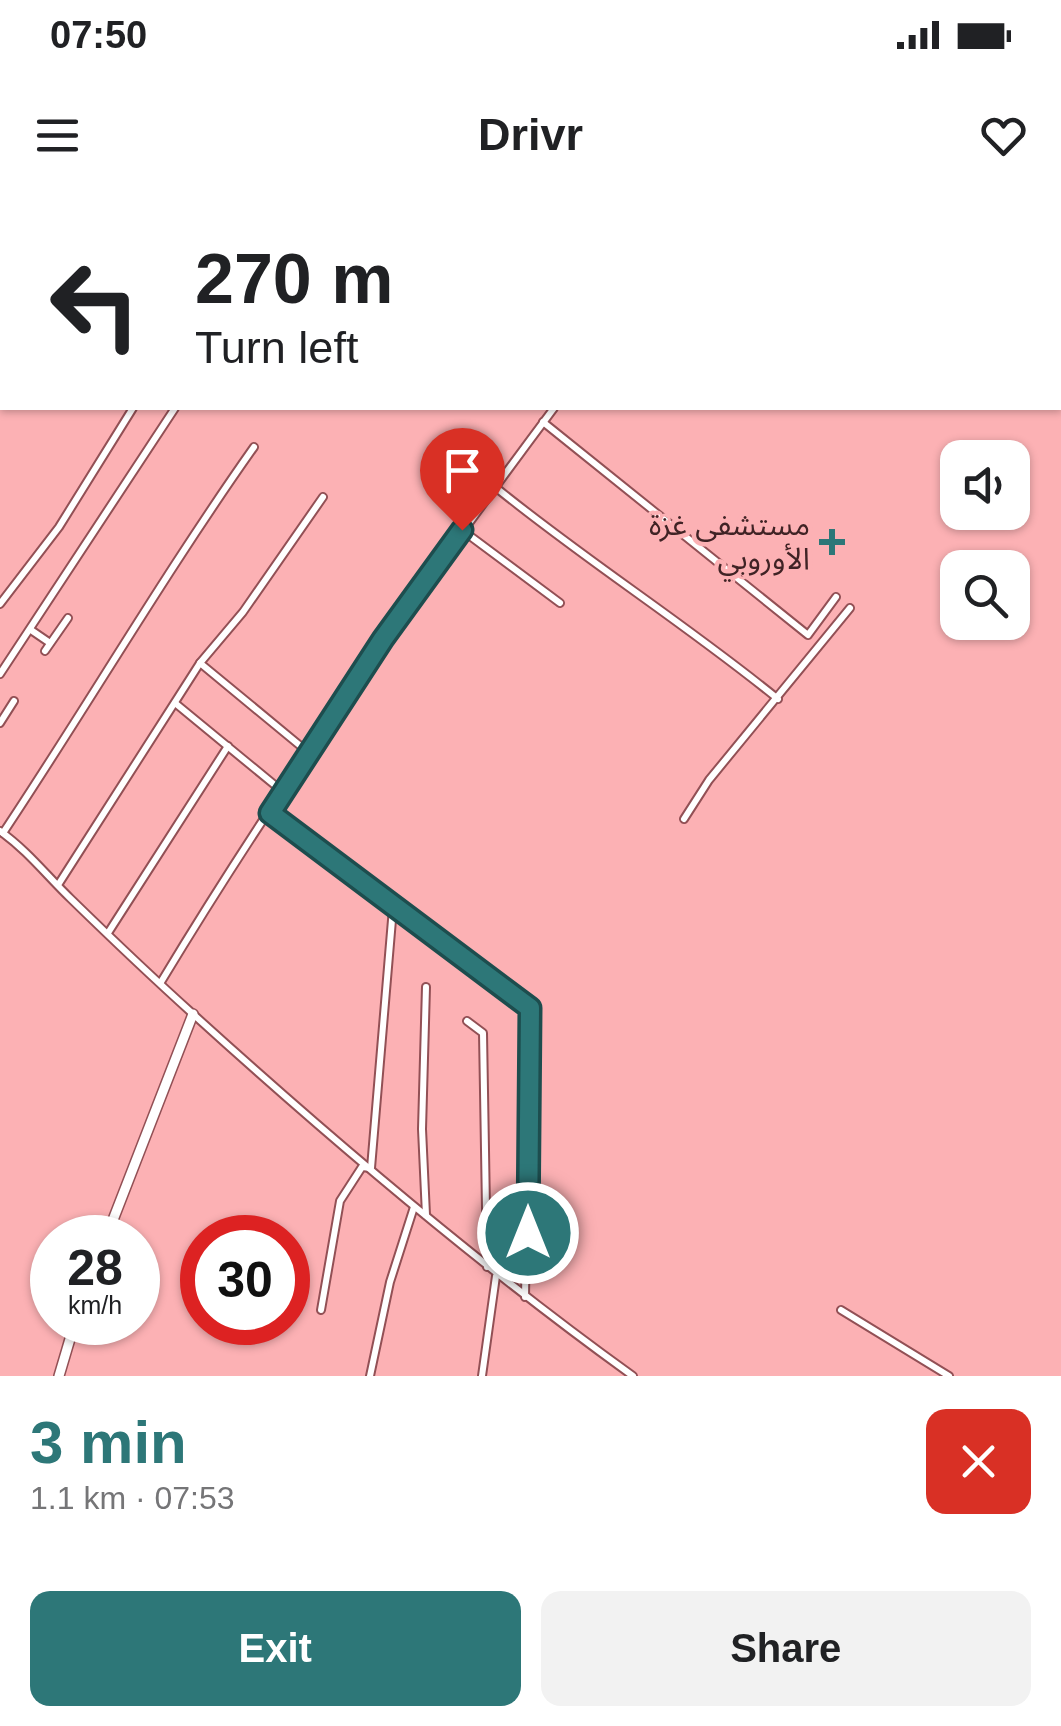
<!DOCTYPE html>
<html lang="en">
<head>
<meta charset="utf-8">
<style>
  :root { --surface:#fff; --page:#f2f2f2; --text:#202124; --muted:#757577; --accent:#2d7778 }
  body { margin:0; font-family:Arial,"Noto Sans Arabic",sans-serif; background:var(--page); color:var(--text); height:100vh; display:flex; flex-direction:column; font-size:38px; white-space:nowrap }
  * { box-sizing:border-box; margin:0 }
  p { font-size:32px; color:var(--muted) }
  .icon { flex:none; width:55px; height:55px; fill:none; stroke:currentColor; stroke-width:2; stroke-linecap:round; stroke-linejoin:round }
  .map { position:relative; height:1176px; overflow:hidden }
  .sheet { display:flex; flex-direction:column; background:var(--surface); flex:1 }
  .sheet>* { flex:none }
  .hud { position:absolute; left:0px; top:0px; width:1062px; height:210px; box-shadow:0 2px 8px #0004; background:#fff; color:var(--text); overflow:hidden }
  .fabs { position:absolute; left:940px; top:240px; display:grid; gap:20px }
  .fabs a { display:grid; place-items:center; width:90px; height:90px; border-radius:20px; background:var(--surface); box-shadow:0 2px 8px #0004; font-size:50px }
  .speed { position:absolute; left:30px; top:1015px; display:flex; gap:20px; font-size:50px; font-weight:700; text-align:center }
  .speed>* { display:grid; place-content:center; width:130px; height:130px; border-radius:50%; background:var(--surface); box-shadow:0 2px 8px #0004; line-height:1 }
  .speed small { font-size:25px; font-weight:400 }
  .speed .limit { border:15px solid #d22; background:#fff; color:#111 }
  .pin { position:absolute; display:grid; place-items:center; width:85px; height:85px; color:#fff; margin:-102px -42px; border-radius:50% 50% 50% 0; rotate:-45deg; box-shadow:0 0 10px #0007 }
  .pin .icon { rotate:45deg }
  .me { position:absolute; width:110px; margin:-55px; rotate:0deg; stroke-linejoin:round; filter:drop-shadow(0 0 8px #0008) }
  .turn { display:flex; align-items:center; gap:35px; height:210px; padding:0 30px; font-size:45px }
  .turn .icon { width:130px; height:130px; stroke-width:2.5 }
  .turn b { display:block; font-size:70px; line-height:85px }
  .round { display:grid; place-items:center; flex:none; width:105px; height:105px; border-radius:20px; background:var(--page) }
  .headline { display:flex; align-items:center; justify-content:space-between; height:170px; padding:0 30px }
  h1 { font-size:60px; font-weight:700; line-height:75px; color:var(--accent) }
  .cta { display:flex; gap:20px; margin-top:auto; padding:20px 30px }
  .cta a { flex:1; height:115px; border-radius:20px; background:var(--accent); color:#fff; font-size:40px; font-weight:700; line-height:115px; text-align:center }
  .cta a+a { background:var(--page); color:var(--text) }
  .status { display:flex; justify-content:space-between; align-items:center; height:70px; padding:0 50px; background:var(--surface); direction:ltr }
  .status svg { height:28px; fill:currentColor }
  header { display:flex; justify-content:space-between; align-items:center; height:130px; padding:0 30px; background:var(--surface); font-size:45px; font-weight:700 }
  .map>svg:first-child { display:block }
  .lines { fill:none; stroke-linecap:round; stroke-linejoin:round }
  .minor-casing { stroke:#925055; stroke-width:10 }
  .tertiary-casing { stroke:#925055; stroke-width:12 }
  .trunk-casing { stroke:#8f5458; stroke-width:15 }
  .minor { stroke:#fff; stroke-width:6 }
  .tertiary { stroke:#fff; stroke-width:9 }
  .trunk { stroke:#c78c8f; stroke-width:11 }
  .route-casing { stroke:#1d4d4e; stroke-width:25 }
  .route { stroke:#2d7778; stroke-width:18 }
  .poi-dot { fill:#2d7778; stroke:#fcb1b4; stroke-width:4 }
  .labels { text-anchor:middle; stroke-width:9; stroke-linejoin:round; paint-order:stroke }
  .poi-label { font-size:30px; fill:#402325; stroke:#fcb1b4; text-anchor:end }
</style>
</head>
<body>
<div class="status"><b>07:50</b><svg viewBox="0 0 49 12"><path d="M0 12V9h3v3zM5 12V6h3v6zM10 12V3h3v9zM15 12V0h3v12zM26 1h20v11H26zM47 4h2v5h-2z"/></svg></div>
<header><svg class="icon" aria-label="menu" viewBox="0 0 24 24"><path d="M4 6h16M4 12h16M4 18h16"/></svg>Drivr<svg class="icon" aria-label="heart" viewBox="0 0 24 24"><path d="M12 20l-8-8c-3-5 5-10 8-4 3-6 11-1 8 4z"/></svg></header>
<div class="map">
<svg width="1061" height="1176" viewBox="0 0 1061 1176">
  <rect width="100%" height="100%" fill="#fcb1b4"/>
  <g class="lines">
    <defs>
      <g id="minor">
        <polyline points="477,0 479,2"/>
        <polyline points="765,0 768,2"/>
        <polyline points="812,0 814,2"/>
        <polyline points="860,0 863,2"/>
        <polyline points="1058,0 1058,2"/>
        <polyline points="332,2 335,0"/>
        <polyline points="680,2 681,0"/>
        <polyline points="719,2 720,0"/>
        <polyline points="754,2 755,0"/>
        <polyline points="844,2 846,0"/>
        <polyline points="880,2 881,0"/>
        <polyline points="1060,14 1061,20"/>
        <polyline points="543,222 808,435 836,397"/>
        <path d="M494 286C586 361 686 424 778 499"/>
        <polyline points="462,330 560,403"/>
        <polyline points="0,404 59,327 133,208"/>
        <polyline points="31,430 50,443"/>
        <polyline points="45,451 68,418"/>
        <polyline points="200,463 309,553"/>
        <polyline points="0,474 175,208"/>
        <polyline points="175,503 282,591"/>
        <polyline points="0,523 14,501"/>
        <polyline points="270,613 530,808 525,1097"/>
        <polyline points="684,619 709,580 850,408"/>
        <path d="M0 631C28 651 47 676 71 699 111 738 152 777 193 814 334 942 479 1065 633 1176"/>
        <path d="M3 633C88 505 165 373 254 247"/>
        <polyline points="58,685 200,463 243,412 323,297"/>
        <polyline points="108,733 228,546"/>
        <path d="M161 782C281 583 415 394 554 208"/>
        <polyline points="467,821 483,833 487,1067"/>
        <polyline points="426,1015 422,929 426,787"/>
        <polyline points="321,1110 340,1001 362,967 371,968 393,708"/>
        <polyline points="841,1110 949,1176"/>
        <polyline points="370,1176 390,1082 414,1007"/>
        <polyline points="482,1176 496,1076"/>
      </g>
      <g id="tertiary">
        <polyline points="911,0 913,2"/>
        <polyline points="106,1038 193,814"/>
        <polyline points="59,1176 75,1122"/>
      </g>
      <g id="trunk">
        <polyline points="1035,0 1035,2"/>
        <polyline points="1048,0 1048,2"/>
        <polyline points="1060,65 1061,70"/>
        <polyline points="1060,113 1061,116"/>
        <polyline points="1060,125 1061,126"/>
      </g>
    </defs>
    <!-- minor casing -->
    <use href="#minor" class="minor-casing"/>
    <!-- tertiary casing -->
    <use href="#tertiary" class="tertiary-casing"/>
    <!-- trunk casing -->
    <use href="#trunk" class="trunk-casing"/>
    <!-- minor -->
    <use href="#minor" class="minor"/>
    <!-- tertiary -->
    <use href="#tertiary" class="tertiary"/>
    <!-- trunk -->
    <use href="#trunk" class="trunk"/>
  </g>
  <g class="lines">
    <defs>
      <polyline id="route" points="462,330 383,439 270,613 530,808 528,1033"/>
    </defs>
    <!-- route casing -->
    <use href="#route" class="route-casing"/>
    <!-- route -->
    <use href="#route" class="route"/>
  </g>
  <!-- markers -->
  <path class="poi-dot" d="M827 327h10v10h10v10h-10v10h-10v-10h-10v-10h10z"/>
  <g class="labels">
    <!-- poi labels -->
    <g class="poi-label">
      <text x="810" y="335">مستشفى غزة<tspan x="810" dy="34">الأوروبي</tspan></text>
    </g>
  </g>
</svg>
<div class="fabs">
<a><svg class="icon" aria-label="sound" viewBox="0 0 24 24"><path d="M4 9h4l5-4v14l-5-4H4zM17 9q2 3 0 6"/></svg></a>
<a><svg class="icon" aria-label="search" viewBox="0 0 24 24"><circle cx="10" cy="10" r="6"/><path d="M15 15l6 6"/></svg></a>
</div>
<div class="speed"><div>28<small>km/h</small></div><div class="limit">30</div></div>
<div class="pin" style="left:462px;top:330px;background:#d93025"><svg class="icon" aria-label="arrive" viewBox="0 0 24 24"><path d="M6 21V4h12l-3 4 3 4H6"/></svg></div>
<svg class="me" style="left:528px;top:1033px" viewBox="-20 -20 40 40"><circle r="17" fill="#2d7778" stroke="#fff" stroke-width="3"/><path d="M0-11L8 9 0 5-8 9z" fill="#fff"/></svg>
<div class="hud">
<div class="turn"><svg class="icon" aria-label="left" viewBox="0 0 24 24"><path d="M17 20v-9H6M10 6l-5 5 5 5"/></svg><div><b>270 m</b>Turn left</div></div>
</div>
</div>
<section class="sheet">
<div class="headline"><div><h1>3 min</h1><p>1.1 km · 07:53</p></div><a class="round" style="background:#d93025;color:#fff"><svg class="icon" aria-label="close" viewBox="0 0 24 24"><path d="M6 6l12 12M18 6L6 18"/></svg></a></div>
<div class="cta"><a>Exit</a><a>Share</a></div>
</section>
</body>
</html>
